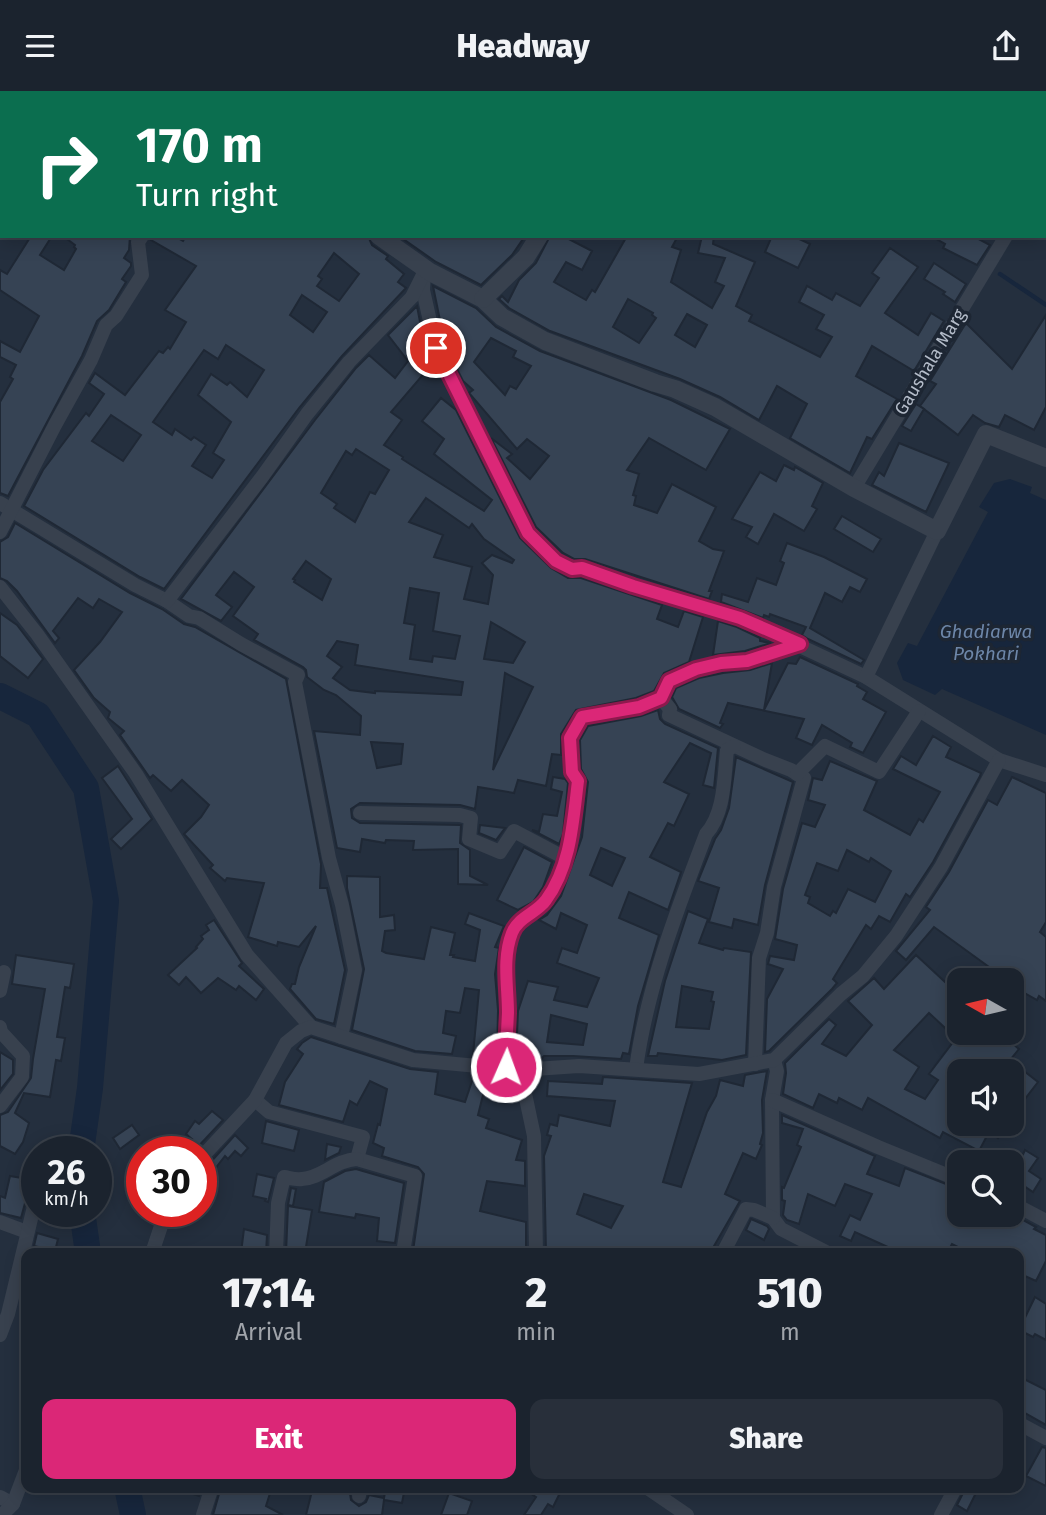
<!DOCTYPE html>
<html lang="en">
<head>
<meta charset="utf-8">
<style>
  :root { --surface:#1b232e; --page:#282f3a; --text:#f1f3f6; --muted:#a0a4aa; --line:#39404a; --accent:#db2777 }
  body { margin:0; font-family:"Fira Sans",sans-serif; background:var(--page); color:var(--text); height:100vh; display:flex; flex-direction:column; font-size:26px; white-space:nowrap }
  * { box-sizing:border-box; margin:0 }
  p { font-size:23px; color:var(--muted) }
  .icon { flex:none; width:38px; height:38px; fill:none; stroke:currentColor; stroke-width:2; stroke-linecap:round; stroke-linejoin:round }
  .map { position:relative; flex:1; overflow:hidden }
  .panel { position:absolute; left:21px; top:1157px; width:1003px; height:245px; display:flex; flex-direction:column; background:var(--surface); border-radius:14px; box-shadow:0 4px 18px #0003,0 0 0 2px var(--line) }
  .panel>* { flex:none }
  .guide { position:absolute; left:0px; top:0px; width:1046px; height:147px; box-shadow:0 4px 18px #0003,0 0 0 2px var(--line); background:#0b6e4f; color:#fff; overflow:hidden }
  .needle { width:46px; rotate:278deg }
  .controls { position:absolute; left:947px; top:877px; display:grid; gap:14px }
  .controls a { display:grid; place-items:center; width:77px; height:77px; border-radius:14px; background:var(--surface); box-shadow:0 4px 18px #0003,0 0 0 2px var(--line); font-size:35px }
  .speed { position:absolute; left:21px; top:1045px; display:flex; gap:14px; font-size:35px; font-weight:700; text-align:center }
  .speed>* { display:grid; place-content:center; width:91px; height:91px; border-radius:50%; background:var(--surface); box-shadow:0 4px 18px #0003,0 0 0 2px var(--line); line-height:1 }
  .speed small { font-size:18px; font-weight:400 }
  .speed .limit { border:10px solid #d22; background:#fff; color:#111 }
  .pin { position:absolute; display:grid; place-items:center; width:60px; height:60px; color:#fff; margin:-30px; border:4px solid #fff; border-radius:50%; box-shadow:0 2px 7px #0007 }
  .me { position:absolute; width:77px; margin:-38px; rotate:2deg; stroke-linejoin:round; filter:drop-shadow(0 0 5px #0008) }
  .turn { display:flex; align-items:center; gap:24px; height:147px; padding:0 21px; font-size:32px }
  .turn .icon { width:91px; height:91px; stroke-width:2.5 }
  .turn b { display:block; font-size:49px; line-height:60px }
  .eta { display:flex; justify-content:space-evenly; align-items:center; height:119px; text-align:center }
  .eta b { font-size:42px; font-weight:800; line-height:49px }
  .button { display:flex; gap:14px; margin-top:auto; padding:14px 21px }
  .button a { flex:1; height:80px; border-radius:14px; background:var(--accent); color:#fff; font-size:28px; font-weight:800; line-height:80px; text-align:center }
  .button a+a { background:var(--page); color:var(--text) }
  header { display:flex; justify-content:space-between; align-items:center; height:91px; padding:0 21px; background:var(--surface); font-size:32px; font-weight:800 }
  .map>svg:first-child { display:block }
  .water { fill:#17263c }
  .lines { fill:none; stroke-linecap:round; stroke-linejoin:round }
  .stream { stroke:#17263c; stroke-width:4.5 }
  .river { stroke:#17263c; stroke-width:26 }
  .building { fill:#364354; stroke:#1f2835; stroke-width:2; fill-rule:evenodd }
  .minor { stroke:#38414e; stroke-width:14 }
  .tertiary { stroke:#38414e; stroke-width:18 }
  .secondary { stroke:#465061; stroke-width:19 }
  .route-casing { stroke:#8e194d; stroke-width:18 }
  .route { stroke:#db2777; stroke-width:12 }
  .labels { text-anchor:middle; stroke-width:7; stroke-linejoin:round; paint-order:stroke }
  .street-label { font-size:18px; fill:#b4bcc9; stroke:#1d2633 }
  .water-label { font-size:19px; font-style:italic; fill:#6d86a8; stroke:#1d2633 }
</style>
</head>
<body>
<header><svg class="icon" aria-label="menu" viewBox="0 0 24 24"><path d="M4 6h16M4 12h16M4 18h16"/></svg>Headway<svg class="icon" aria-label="share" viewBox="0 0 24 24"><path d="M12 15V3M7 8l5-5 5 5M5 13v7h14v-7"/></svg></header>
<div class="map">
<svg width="1046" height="1424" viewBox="0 0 1046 1424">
  <rect width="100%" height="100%" fill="#242f3e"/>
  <!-- water -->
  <polygon class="water" points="1010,388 1032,396 1030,402 1046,409 1046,644 942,598 935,604 903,589 897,572 908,552 917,555 988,421 979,416 994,392"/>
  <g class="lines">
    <!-- stream -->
    <polyline class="stream" points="1000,183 1046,214"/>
    <!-- river -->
    <g class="river">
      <polyline points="0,605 38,624 86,697 106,810 90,997 81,1060"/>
      <polyline points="82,1120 88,1162"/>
      <polyline points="127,1396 133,1424"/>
    </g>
  </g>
  <!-- building -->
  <g class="building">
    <polygon points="31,145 52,145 40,164 64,179 76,158 74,156 75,154 63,145 130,145 129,159 124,167 131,172 131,175 122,188 126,191 109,219 97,230 82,265 8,405 0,402 0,311 13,288 10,286 16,274 0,266 0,250 20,261 39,225 0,199 0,179 7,183"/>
    <path d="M152 145H174L183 150 186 145H368L372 154 388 165 386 168 404 183 398 191 406 197 342 265 299 317 164 498 140 486 24 415 43 379 86 322 89 325 104 303 89 292 95 282 125 304 159 260 163 262 168 256 170 258 186 231 165 219 196 175 151 149ZM334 162 359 183 339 210 317 195 322 188 318 185ZM302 204 327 221 313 241 290 224ZM226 254 264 279 247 306 230 291 227 294 211 283 198 304 231 331 213 362 224 369 212 387 192 375 206 354 194 346 191 349 175 338 172 344 153 331 204 259 218 268ZM111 324 141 344 123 370 92 350Z"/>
    <polygon points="399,145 525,145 512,164 481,194 436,171"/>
    <path d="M550 145H563L592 160 582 179 566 171 554 191 586 209 592 199 595 201 627 145H678L672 156 681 159 671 191 712 217 724 195 715 191 725 167 698 162 702 145H714L713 153 755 171 736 215 752 224 749 230 820 266 832 246 816 238 824 224 799 211 807 195 832 209 836 202 860 215 879 187 872 182 890 157 918 176 885 222 918 244 931 222 944 230 914 280 872 255 856 285 897 308 872 348 867 346 850 382 790 347 807 313 777 295 759 329 720 306 680 288 550 240 509 217 499 208 502 205 508 211 519 189 536 172ZM628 208 653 222 652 224 656 227 639 252 613 236ZM687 223 707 234 695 256 675 244Z"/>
    <polygon points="772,145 793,145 810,153 798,177 765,161"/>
    <polygon points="931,145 973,145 990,154 977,174 943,157 945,153"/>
    <polygon points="934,172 966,193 955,211 943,203 945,201 924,188"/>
    <path d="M433 195 476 217 496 236 540 260 671 309 730 338 706 379 649 347 627 379 639 383 633 404 636 405 634 414 657 422 672 393 716 416 699 450 713 458 724 460 709 500H712L709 508 585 468H574L563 462 536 436 491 347 512 363 507 367 530 388 549 365 527 348 517 358 469 302 473 299 463 290 445 254ZM491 247 516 260 513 266 531 275 516 298 510 295 505 304 474 271Z"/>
    <path d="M417 215 421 236 409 247 428 264 433 272 391 321 402 329 384 354 403 366 402 368 484 420 492 409 434 363 444 348 422 330 441 307 456 319 520 447 551 477 568 487H581L662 514 657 528 678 536 684 520 703 526 689 571 664 582 654 600 636 607 576 619 561 643V664L552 663 546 695 518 689 514 702 478 696 475 718 460 714 360 712 351 718 352 727 360 732 461 734 460 752 470 759V785L488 794 458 793V758L413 759 414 750 386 749 385 752 362 748 360 761 337 757 314 640 360 644 361 625 336 604 324 599 307 586 306 579 303 576 254 549 258 543 233 525 254 496 234 481 216 504 232 516 221 530 181 508 315 329 356 277 369 264 395 287 408 270 388 244ZM356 358 389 379 375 403 370 401 355 431 334 417 337 413 321 402 346 360 352 364ZM426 407 469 437 472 433 484 448 514 469 512 472 492 464 482 472 493 484 488 513 464 508 472 476 434 466 443 444 409 431ZM306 470 331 488 322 509 294 491 295 489 293 488ZM410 497 439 502 433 540 460 545 455 568 433 565 432 571 410 568 415 534 404 532ZM491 531 525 551 513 572 484 568ZM337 550 358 554 355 574 463 591 461 604 375 600V602L350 599 333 587 342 576 327 565ZM505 582 533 596 493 679ZM371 651 403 653 401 673 377 677Z"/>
    <polygon points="1046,224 1046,316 1034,339 1005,324 999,336 985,332 973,324 958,344 920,315 936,293 930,290 966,232 1012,278"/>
    <polygon points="916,313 924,318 911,340 902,335"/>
    <polygon points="899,352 949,372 926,421 872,394 879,381 884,385"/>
    <polygon points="784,374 794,379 795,376 823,392 812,415 817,418 804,440 774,423 758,453 746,446 752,436 732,428 760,381 776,390"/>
    <polygon points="842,425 881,448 873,461 834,438"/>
    <polygon points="15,432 130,502 162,518 184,533 195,536 286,588 321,773 320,797 327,797 345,879 334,933 316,928 290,898 292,893 295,893 299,876 316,835 299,856 278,851 277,855 248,846 264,792 227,787 225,790 210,777 213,774 184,743 201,726 209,714 182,689 171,700 153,684 150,687 120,644 124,640 108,627 110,621 94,607 74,579 100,551 122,521 99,508 93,517 78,507 53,540 59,547 55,552 17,500 7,490 0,487 0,451 8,446"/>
    <polygon points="787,452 824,466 867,488 860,501 850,496 842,511 825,502 810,537 864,569 861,573 808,548 802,544 806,536 770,523 769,526 764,524 763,527 721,511 722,503 748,511 757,487 776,494 784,472 780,470"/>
    <polygon points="0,522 17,534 43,568 28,587 0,565"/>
    <polygon points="718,530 737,536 760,547 760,550 771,552 745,560 713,564"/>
    <polygon points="800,566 858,593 857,595 867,601 863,608 886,621 863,662 850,656 852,652 822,634 812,654 796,647 804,628 728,612 720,632 723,633 720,637 679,618 672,606 676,597 699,587 723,582 750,579 772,572 764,619 788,572 796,573"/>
    <path d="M658 619 660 628 665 633 718 657 714 697 703 694 711 662 690 652 664 691 689 703 674 735 668 732 650 766 681 781 668 819 629 801 619 827 659 844 638 915 629 963 623 962 621 968 573 965H544L541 968 524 965 523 969 516 968 518 920 528 890 558 896 554 909 587 916 599 887 557 872 562 857 577 862 587 834 561 822 556 838 539 829 547 824 561 805 582 746 588 691 581 678 580 649 588 635 641 625ZM601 757 625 767 612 795 590 784ZM551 924 587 933 583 954 547 951Z"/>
    <path d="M933 645 951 656 946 666 981 682 980 685 933 771 910 806 906 803 890 831 879 825 871 838 866 834 833 888 837 892 832 898 769 960 765 961 767 908 783 878 768 873 770 865 794 869 797 854 775 848 783 798 802 732 815 736 825 714 808 709 813 687 822 689 830 670 877 690 864 719 910 744 919 728 923 731 940 701 893 678 901 665 916 674ZM847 759 869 771 871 767 891 780 875 811 848 798 836 822 833 820 830 825 808 812 810 806 805 804 817 772 838 780Z"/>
    <polygon points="736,666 793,691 765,794 758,834 734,828 732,837 709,831 719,797 698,790 715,748 721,739 729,717"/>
    <polygon points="118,675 152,728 121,758 111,748 132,728 102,687"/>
    <polygon points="553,686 565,688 568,692 563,743 559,753 532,739 539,741 543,723 557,725 562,701 551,698"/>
    <polygon points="1012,686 1046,702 1046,831 1040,841 1046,846 1046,910 1039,905 1037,909 1021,900 1012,893 1012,889 1007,889 934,836 906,869 896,860 930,819 926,816 949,781 988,709 997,714"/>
    <polygon points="480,734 505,737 496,749 479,742"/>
    <polygon points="524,756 552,771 543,796 533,811 518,819 497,809"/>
    <polygon points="347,785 380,786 380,826 394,824 395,839 385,840 382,860 386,862 424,868 431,836 455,842 450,864 454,864 453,866 475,870 480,839 465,833 469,822 504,835 495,856 499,857 495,883 498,919 497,967 473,964 479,899 465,897 460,922 446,920 443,942 456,945 452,963 415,960 352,939 364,878 347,797"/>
    <path d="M688 820 708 828 699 852 723 859 724 857 751 861 746 964 722 969 658 962 657 965H648L665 890ZM682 895 713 901 711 910 714 911 709 938 676 936Z"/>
    <polygon points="214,829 242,872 239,875 264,898 256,909 239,895 236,899 218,887 201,902 186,886 179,894 168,884 197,857 196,856 203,848 201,845 209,839 206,834"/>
    <polygon points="16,864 74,873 70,897 65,896 57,946 65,947 61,970 56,969 50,1006 24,1002 15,1022 29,1032 23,1051 15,1063 0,1055 0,1024 8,1021 31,987 33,968 45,898 12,893"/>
    <path d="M916 864 959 904V943L960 942H1000L1019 958 1010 969 1038 991 1012 1025V980H959V1032H1008L998 1047 989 1041 979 1060 943 1041 940 1047 868 1007 862 1019 839 1007 837 1012 819 1003 813 1017 783 1003 786 982 785 972 829 928 836 934 822 953 846 965 872 934 848 910 874 887 884 898ZM929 922 956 947 929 983 938 989 925 1008 905 998 919 976 894 959Z"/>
    <polygon points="311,946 410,978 438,981 435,1003 465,1011 474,984 512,988 514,1000 496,996 493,1006 483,1004 478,1024 489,1028 486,1037 522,1049 516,1069 525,1070 525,1095 487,1090 480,1120 526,1131 526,1162 502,1158 502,1162 428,1162 413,1160 424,1083 418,1076 382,1065 384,1057 373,1052 378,1033 380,1034 387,998 370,990 357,1014 350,1010 343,1031 279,1014 285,991 303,963 297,958 302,952"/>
    <polygon points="0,961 13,969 13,983 0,999"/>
    <path d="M767 980 762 1009 763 1042 760 1053 762 1054 756 1068 743 1062 725 1103 740 1110 710 1162H546L544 1065 551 1045 547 1044 550 1033 557 1035 559 1024 610 1035 615 1010 547 1005 548 990 602 993 603 986 692 992 663 1091 681 1096 707 1021 716 1005 720 989 743 995 745 984ZM584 1103 623 1115 611 1137 577 1123Z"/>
    <polygon points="212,1020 223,1029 194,1060 180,1060 192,1048 186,1043 195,1030 199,1033"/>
    <polygon points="782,1024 875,1065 867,1083 899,1095 905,1077 959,1098 959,1124 1012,1123 1036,1136 1034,1138 1046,1144 1046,1170 1036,1190 1018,1182 1018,1162 970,1162 952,1153 947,1162 901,1162 855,1141 851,1150 840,1145 850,1124 860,1129 872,1103 845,1093 835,1115 808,1103 799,1133 787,1129 783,1124 785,1110 782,1109 782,1096 784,1097 801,1056 797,1054 803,1038 782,1032"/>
    <polygon points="266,1030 299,1039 294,1060 262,1052"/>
    <polygon points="132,1034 139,1044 120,1058 113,1047"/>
    <polygon points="235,1044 248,1057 241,1065 235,1060 228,1068 225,1065 201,1096 201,1076 208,1074"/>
    <polygon points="327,1053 341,1056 339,1062 325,1069"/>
    <polygon points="1025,1059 1038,1067 1029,1080 1041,1088 1033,1101 1012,1087"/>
    <polygon points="356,1078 404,1092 395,1152 377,1150 379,1127 356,1123 355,1127 319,1121 324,1091 345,1080"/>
    <polygon points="257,1083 274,1087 268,1111 265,1110 266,1108 253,1105"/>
    <polygon points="10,1085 34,1089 28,1101 21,1127 0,1122 0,1105 5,1107"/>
    <polygon points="291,1097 296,1098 293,1115 288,1114"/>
    <polygon points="288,1115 312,1119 305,1162 286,1162"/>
    <polygon points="751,1128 767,1135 769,1138 764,1149 746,1139"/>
    <polygon points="244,1138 267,1144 266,1162 241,1162"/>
    <polygon points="37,1142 58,1148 55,1160 34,1155"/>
    <polygon points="1035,1206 1046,1213 1046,1249 1035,1243 1033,1246 1019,1239"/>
    <polygon points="1018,1285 1046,1299 1046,1334 1018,1318"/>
    <polygon points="1042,1356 1046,1357 1046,1395 1026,1385"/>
    <polygon points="182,1396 202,1396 199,1405 182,1399"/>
    <polygon points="221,1396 272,1396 266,1415 283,1424 213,1424"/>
    <polygon points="313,1396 349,1396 351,1409 359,1415 366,1411 369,1404 384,1407 386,1396 405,1396 402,1412 384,1409 382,1424 306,1424"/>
    <polygon points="520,1396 563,1396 553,1416 548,1413 541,1424 524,1424 536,1406"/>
    <polygon points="966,1396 979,1396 967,1420 957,1414"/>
    <polygon points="449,1402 472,1410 467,1424 441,1424"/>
  </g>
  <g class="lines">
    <!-- minor -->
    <g class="minor">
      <polyline points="359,0 363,2"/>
      <polyline points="320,2 321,0"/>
      <polyline points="473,2 474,0"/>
      <polyline points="1045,69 1046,67"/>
      <polyline points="430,181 424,183 423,199 436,257 528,442 557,470 572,478 582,477 633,495 740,527 866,586 999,669 1046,684"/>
      <polyline points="854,397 1006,145"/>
      <polyline points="0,412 135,494 167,510 189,525 199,527 241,553 298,584 295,591 329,767 342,814 355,879 341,946"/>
      <polyline points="0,441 55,334 91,269 106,234 116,225 142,184 138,151 142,145"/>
      <polyline points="0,496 37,543 136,683 247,864 311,936"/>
      <polyline points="167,510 262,386 307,323 349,271 412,206 423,184"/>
      <polyline points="866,586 937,440"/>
      <polyline points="661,607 670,618 669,624 763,668 791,679 804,687 774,796 767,842 759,867 755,973"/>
      <polyline points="797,683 825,655 879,681 919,620"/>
      <polyline points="360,722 460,724 471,727 469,748 500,761 514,740 565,767"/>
      <polyline points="0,900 4,881"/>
      <polyline points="0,936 1,941 23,965 22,986 0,1015"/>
      <polyline points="774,969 777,980 772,1009 773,1127 781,1138 828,1162"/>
      <polyline points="506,976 508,919 505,882 508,859 513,840 520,829 539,818 552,801 572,745 578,690 572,681 570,647 582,626 639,616 661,607 669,590 696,578 721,572 747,570 800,553"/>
      <path d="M636 978C647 896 677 819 706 743 725 722 724 686 727 659L734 655"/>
      <polyline points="520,979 534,1045 536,1162"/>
      <polyline points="255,1009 269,1021 363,1046 357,1068 415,1085 403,1162"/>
      <polyline points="772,1009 878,1056 959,1089"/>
      <polyline points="201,1067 255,1009 286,952 301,940 311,936 413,969 520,979 579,975 699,983 774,969 841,903 863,885 896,845 941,776 999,669"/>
      <polyline points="1012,1112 1046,1130"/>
      <polyline points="0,1131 27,1141"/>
      <polyline points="152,1162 166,1120"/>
      <path d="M276 1162 278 1112 284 1086C290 1087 296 1089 302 1088 322 1087 335 1069 357 1068"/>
      <polyline points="723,1162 746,1118 754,1119 773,1127"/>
      <polyline points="0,1244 8,1223 37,1103"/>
      <polyline points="1018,1332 1046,1347"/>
      <polyline points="646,1396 687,1424"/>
      <polyline points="359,1405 360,1396"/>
      <polyline points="0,1406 13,1413"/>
      <polyline points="2,1424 13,1413 26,1379"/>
      <polyline points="203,1424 212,1396"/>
      <polyline points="941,1424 956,1396"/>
    </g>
    <!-- tertiary -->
    <g class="tertiary">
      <polyline points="74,0 80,2"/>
      <polyline points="379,145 430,181 483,208 502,226 545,250 655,292 675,298 715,316 854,397 937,440 986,343 1046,367"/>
      <polyline points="483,208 526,166 539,145"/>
    </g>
    <!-- secondary -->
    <polyline class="secondary" points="599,0 602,2"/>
  </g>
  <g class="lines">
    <defs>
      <path id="route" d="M436 257 528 442 556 470 572 478 582 477 633 495 740 527 800 553 747 570 721 572 696 578 669 590 661 607 639 616 582 626 570 647 572 681 578 690C573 730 571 775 546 809 537 822 518 826 512 842 502 868 508 895 508 922 507 940 506 958 506 976"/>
    </defs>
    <!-- route casing -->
    <use href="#route" class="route-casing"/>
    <!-- route -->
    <use href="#route" class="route"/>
  </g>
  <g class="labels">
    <!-- street labels -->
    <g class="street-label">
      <text transform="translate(930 271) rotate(-59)" y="6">Gaushala Marg</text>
    </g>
    <!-- water labels -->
    <g class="water-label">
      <text x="986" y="547">Ghadiarwa<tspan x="986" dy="22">Pokhari</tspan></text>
    </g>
  </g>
</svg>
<div class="controls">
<a><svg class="needle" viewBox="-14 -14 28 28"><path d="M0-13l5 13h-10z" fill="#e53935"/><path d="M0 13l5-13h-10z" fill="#a0a4aa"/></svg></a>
<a><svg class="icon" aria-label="sound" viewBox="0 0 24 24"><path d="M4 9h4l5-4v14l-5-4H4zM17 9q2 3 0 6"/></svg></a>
<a><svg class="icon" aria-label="search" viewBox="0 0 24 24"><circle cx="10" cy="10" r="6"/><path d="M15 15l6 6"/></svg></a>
</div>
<div class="speed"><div>26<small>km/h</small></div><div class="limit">30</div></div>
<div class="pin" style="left:436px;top:257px;background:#d93025"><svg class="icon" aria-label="arrive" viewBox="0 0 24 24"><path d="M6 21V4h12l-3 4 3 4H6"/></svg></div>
<svg class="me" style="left:506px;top:976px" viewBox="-20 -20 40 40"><circle r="17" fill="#db2777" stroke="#fff" stroke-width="3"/><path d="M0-11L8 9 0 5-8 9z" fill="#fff"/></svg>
<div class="guide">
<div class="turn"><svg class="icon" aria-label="right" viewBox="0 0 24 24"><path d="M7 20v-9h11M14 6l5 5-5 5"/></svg><div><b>170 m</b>Turn right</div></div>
</div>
<section class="panel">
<div class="eta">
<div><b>17:14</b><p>Arrival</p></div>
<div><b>2</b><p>min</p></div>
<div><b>510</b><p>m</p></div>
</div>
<div class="button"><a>Exit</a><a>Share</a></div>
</section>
</div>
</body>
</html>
